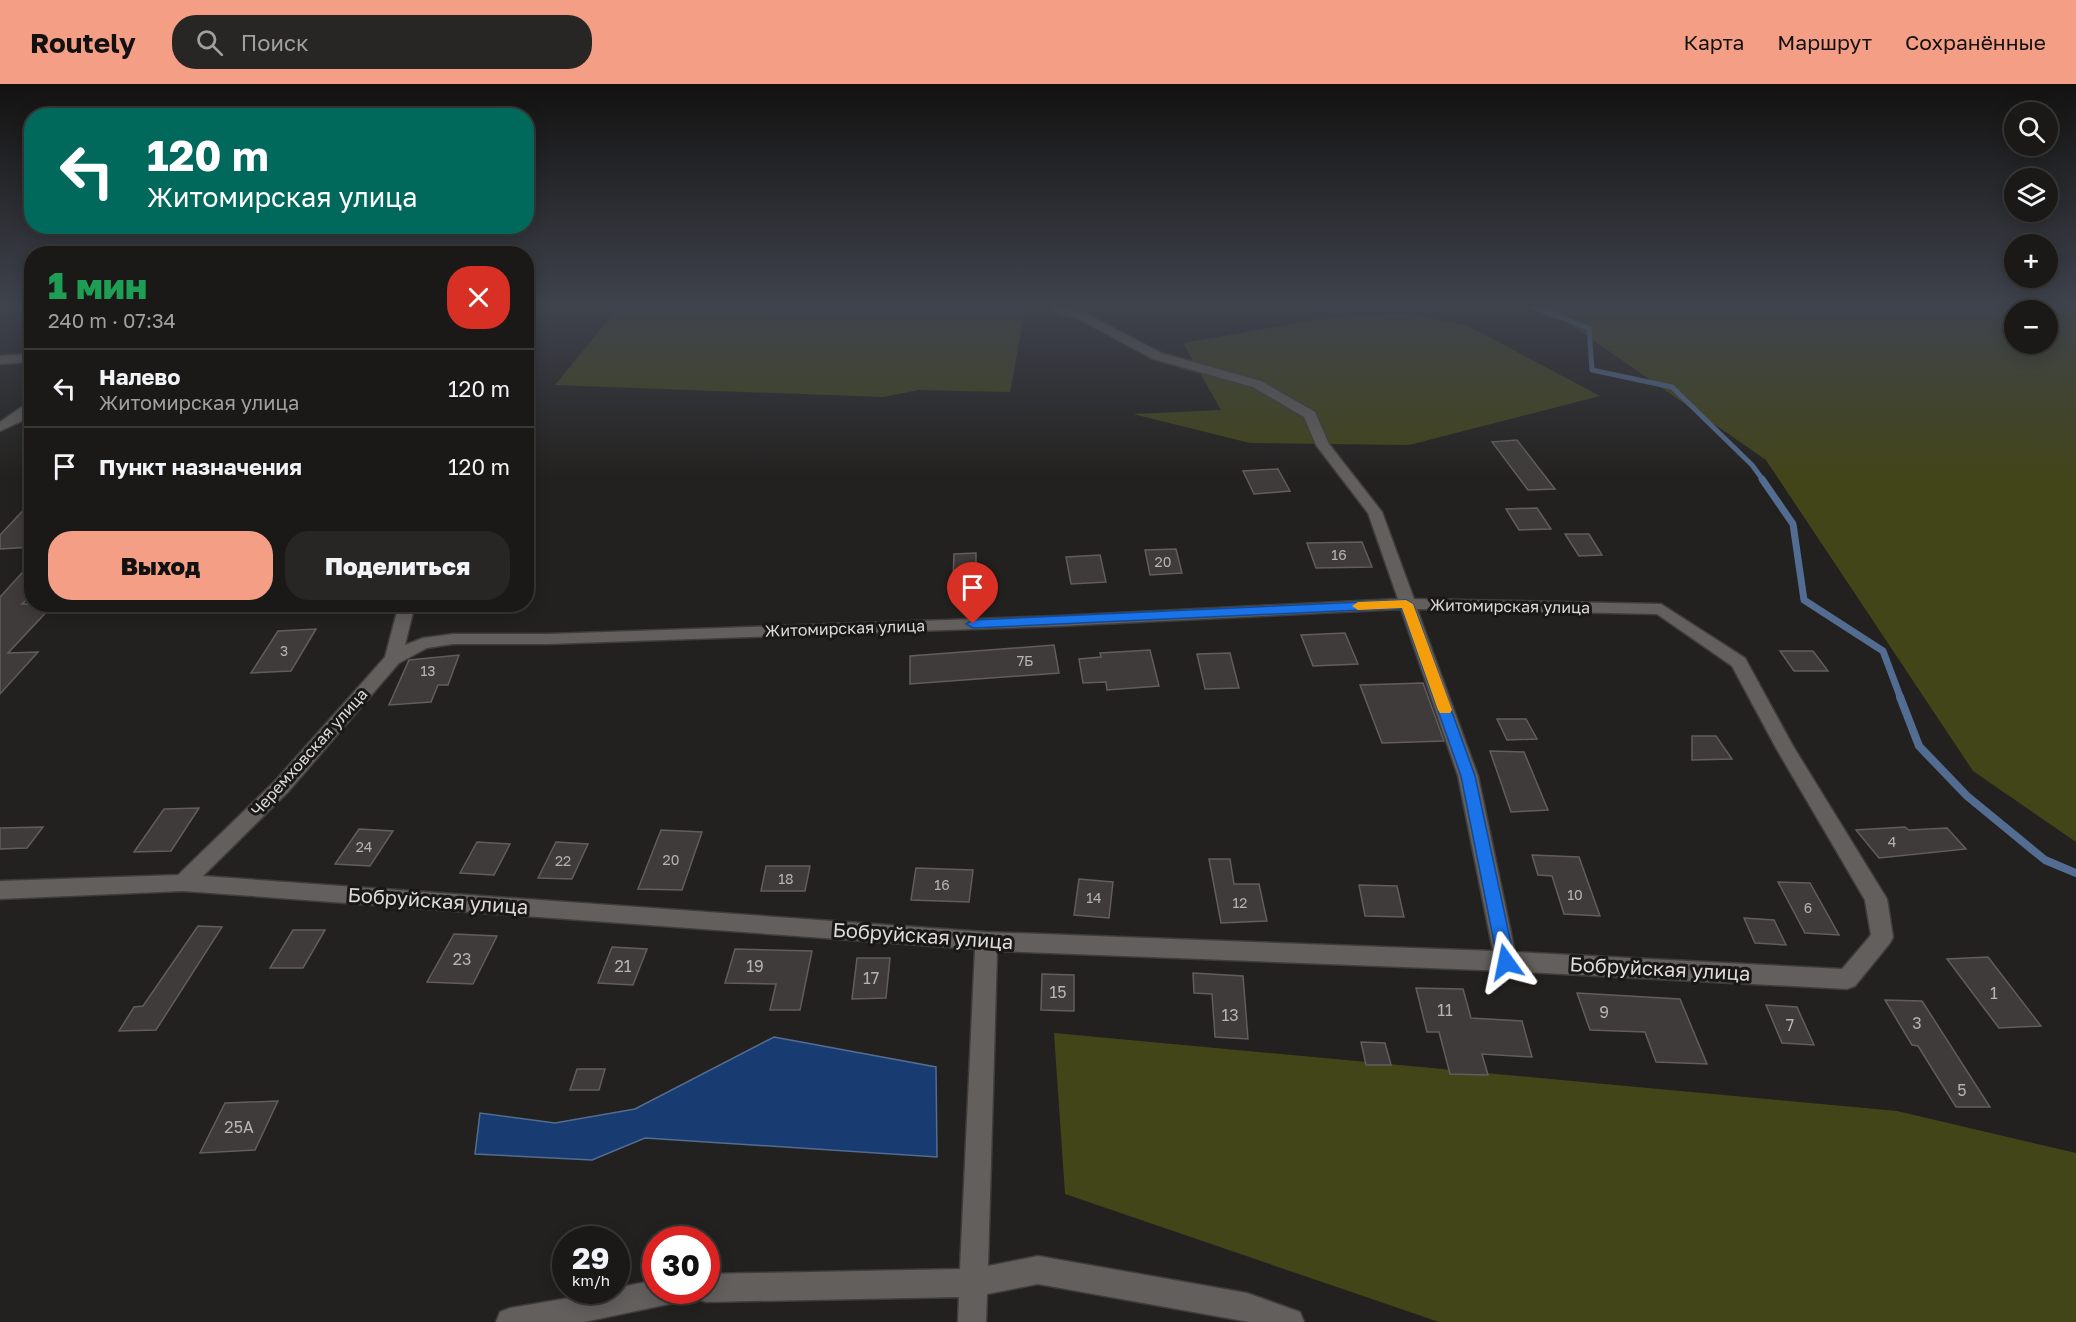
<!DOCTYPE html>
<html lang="ru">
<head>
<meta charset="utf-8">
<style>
  :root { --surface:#1a1917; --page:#272624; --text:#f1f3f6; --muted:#9fa0a1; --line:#383836; --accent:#f49e86 }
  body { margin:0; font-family:"Golos Text",sans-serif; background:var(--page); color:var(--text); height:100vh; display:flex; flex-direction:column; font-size:22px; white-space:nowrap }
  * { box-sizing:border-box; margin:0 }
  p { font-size:20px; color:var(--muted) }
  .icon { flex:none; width:33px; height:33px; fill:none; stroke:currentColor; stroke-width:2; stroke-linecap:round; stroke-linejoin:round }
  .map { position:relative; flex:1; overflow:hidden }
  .drawer { position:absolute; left:24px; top:162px; width:510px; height:366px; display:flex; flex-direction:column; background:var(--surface); border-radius:24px; box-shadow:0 3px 15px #0003,0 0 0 2px var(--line) }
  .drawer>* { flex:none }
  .top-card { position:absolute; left:24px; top:24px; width:510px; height:126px; border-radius:24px; box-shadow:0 3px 15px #0003,0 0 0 2px var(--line); background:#00695c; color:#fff; overflow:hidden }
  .tools { position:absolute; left:2004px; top:18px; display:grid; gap:12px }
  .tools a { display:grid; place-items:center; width:54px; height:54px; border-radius:50%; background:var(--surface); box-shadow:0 3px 15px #0003,0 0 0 2px var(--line); font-size:30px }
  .speed { position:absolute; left:552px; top:1142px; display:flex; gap:12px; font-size:30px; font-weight:700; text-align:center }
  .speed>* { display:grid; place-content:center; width:78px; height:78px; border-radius:50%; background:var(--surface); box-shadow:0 3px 15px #0003,0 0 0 2px var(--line); line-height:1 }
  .speed small { font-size:15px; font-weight:400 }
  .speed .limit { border:9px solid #d22; background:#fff; color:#111 }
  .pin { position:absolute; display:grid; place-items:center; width:51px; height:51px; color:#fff; margin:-62px -26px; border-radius:50% 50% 50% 0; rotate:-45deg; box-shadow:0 0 6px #0007 }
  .pin .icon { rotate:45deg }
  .me { position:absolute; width:66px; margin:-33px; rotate:348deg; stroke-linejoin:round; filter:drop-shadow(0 0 4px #0008) }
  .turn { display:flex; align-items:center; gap:21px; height:126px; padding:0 24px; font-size:27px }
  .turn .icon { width:78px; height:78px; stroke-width:2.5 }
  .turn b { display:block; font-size:42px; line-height:51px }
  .round { display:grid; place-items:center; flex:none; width:63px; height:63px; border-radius:24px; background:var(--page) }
  .headline { display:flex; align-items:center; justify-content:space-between; height:102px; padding:0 24px }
  h1 { font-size:36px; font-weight:800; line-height:45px; color:#1e9e55 }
  .button { display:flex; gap:12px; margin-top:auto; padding:12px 24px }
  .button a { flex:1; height:69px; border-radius:24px; background:var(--accent); color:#111; font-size:24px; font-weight:800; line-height:69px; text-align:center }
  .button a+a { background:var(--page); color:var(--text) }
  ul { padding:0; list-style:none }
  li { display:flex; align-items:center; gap:18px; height:78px; padding:0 24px; border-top:2px solid var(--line) }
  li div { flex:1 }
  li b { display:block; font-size:22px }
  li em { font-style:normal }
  header { display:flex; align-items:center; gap:36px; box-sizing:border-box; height:84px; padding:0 30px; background:var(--accent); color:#111 }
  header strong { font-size:28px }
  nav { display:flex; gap:33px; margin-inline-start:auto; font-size:21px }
  .search { width:420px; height:54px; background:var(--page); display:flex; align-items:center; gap:15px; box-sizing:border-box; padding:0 21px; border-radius:24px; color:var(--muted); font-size:22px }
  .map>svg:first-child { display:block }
  .green { fill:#424518; fill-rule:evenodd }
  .water { fill:#183c72; stroke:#536c91; stroke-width:1.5 }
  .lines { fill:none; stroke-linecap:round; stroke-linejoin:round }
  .stream-far2 { stroke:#536c91; stroke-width:5 }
  .stream-far1 { stroke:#536c91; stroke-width:7 }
  .stream { stroke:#536c91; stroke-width:8 }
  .building { fill:#3f3b3a; stroke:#615d5c; stroke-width:1.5 }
  .street-casing { stroke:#3f3d3b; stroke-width:3 }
  .street { fill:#625f5c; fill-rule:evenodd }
  .route { fill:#1a73e8; stroke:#114b97; stroke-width:1.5 }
  .slow { fill:#f59e0b }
  .labels { text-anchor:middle; stroke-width:6; stroke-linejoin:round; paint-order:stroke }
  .number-label { font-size:14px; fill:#b6b3b2 }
  .street-label { font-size:16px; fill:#dddbda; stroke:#1a1815 }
  .near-number-label { font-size:16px; fill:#b6b3b2 }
  .near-street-label { font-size:20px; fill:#dddbda; stroke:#1a1815 }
</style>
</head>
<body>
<header>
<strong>Routely</strong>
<div class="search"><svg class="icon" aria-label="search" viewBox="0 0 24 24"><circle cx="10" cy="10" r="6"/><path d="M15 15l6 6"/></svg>Поиск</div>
<nav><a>Карта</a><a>Маршрут</a><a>Сохранённые</a></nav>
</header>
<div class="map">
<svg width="2076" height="1238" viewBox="0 0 2076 1238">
  <rect width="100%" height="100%" fill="#23211f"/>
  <!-- green -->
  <g class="green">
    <polygon points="619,223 1025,223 1025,226 1010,308 919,306 883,313 555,301"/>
    <path d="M1545 223H2076V758L1973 687 1766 376ZM2014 226H2048V260H2014Z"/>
    <polygon points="1407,230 1468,242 1600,312 1409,361 1250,359 1133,330 1221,326 1183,259 1320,235"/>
    <polygon points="1054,949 1897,1027 2076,1069 2076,1238 1439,1238 1065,1110"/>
  </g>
  <!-- water -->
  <polygon class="water" points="774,953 936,983 937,1073 645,1054 592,1076 475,1070 480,1029 555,1039 635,1025"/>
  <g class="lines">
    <!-- stream-far2 -->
    <polyline class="stream-far2" points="1532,223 1589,244 1592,286 1672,303 1752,381 1763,396"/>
    <!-- stream-far1 -->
    <polyline class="stream-far1" points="1762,395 1793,440 1804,516 1883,567 1901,615"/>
    <!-- stream -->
    <polyline class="stream" points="1900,613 1919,662 1967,712 2045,776 2076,789"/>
  </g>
  <!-- building -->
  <g class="building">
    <polygon points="1517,356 1555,405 1528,406 1492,358"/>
    <polygon points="1278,385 1290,407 1254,410 1243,387"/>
    <polygon points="32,417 32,463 0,465 0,451"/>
    <polygon points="1537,424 1551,445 1519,446 1506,425"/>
    <polygon points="1565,450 1589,450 1602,471 1579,472"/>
    <polygon points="1362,458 1372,483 1316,484 1307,459"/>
    <polygon points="1176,465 1182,489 1150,491 1145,466"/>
    <polygon points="976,469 976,496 953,497 954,470"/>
    <polygon points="1100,471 1106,498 1071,500 1066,473"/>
    <polygon points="32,478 32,511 22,520 54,520 8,569 38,568 0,610 0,513"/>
    <polygon points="316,545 291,587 251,589 278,547"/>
    <polygon points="1345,549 1358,580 1313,582 1301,551"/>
    <polygon points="1054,561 1059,589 910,600 910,572"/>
    <polygon points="1150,566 1159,602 1107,606 1106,598 1083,599 1079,575 1101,573 1100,569"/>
    <polygon points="1780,567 1813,567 1828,587 1794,587"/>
    <polygon points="1230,569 1239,604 1205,605 1197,570"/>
    <polygon points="459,571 448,601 438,601 431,618 389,621 409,576"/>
    <polygon points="1423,599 1444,657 1382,659 1360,601"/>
    <polygon points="1497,635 1526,635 1537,655 1507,656"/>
    <polygon points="1692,652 1716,652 1732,675 1692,676"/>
    <polygon points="1490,667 1524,668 1548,726 1511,728"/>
    <polygon points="199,724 171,767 134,768 164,725"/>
    <polygon points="43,743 27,764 0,765 0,744"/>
    <polygon points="1905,743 1909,746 1947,744 1966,765 1879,774 1856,746"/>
    <polygon points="359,745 393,747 370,782 335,780"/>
    <polygon points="661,746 702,748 682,806 638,805"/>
    <polygon points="477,758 510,760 494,791 460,789"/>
    <polygon points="556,758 588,760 572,795 538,794"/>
    <polygon points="1532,771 1579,773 1600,832 1564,830 1552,792 1538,791"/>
    <polygon points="1209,775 1230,775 1234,800 1259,800 1267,837 1221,839"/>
    <polygon points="766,782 810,782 805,807 761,807"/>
    <polygon points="916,784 973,786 969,818 911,816"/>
    <polygon points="1079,795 1113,798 1109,834 1074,831"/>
    <polygon points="1778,798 1810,799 1839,851 1805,849"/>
    <polygon points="1359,801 1397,802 1404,833 1365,832"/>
    <polygon points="1744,834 1774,836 1786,861 1755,859"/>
    <polygon points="198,842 222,843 156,946 119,947 134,923 143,922"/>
    <polygon points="293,846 325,846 303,884 270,884"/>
    <polygon points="454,850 497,852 473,900 427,898"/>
    <polygon points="612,863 647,865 633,901 598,899"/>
    <polygon points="735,865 812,867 800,926 770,926 776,900 725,899"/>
    <polygon points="1988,873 2041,942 1999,944 1947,875"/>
    <polygon points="857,874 890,874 886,914 852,915"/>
    <polygon points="1193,889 1243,892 1248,955 1215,953 1212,910 1194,909"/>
    <polygon points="1042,890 1074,891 1074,927 1041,926"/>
    <polygon points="1416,904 1463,905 1471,934 1522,937 1532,973 1482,970 1488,991 1450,990 1439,948 1427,948"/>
    <polygon points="1577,909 1680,915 1707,980 1656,978 1645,948 1590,946"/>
    <polygon points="1885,916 1922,917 1990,1023 1956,1023 1918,962 1912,961"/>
    <polygon points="1766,921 1797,923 1814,961 1782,959"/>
    <polygon points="1361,958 1385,959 1391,981 1366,981"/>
    <polygon points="577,985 605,985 599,1006 570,1006"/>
    <polygon points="278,1017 255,1066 200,1069 225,1019"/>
  </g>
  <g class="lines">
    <defs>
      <g id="street">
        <path d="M1049 223 1085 229 1161 269 1261 297 1315 328 1329 360 1382 428 1414 515 1661 520 1745 574 1793 662 1887 815 1893 853 1890 859 1855 902 1847 905 1506 887 997 867 988 1182 1038 1172 1247 1209 1300 1228 1304 1238H1249L1038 1200 987 1210 986 1238H958L959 1213 706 1218 696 1214 693 1206H706V1190L960 1185 975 865 183 807 0 815V797L178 791 274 698 385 573 399 520H415L405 561 423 554 453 550H548L1059 532 1398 515 1368 429 1316 361 1304 333 1253 303 1153 275 1077 234 1053 228ZM1401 525 1458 692 1493 867 986 848 203 792 288 708 399 579 427 564 453 560H548L1059 542ZM1417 525 1657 530 1732 582 1776 664 1865 816 1871 851 1842 885 1515 868 1478 692Z"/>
        <polygon points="32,270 32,278 0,280 0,272"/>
        <polygon points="32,316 32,328 24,336 0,347 0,338"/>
        <polygon points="656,1196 656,1206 692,1206 688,1216 584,1238 496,1238 500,1228 510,1224 616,1206 616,1204"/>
      </g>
    </defs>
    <!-- street casing -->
    <use href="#street" class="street-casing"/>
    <!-- street -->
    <use href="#street" class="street"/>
  </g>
  <!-- sky -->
  <linearGradient id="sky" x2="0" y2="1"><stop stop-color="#131211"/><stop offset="0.56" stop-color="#3f434d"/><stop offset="1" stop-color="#3f434d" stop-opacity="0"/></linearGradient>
  <rect width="2076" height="396" fill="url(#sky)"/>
  <!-- route -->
  <polygon class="route" points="1406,516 1413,520 1475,692 1515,878 1512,883 1506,885 1500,883 1498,878 1461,692 1402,524 973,544 966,540 973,536"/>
  <!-- slow -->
  <polygon class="slow" points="1406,516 1413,520 1452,626 1450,629 1440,629 1438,626 1402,524 1358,526 1352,522 1358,518"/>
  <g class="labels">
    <!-- number labels -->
    <g class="number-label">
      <text x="1339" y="476">16</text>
      <text x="1163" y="483">20</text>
      <text x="284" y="572">3</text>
      <text x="1025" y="582">7Б</text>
      <text x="428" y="592">13</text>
      <text x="1892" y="763">4</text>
      <text x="364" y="768">24</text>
      <text x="671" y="781">20</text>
      <text x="563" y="782">22</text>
      <text x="786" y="800">18</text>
      <text x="942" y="806">16</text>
      <text x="1575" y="816">10</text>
      <text x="1094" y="819">14</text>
      <text x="1240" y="824">12</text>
      <text x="1808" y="829">6</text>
    </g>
    <!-- street labels -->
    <g class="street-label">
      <text transform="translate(1510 522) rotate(1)" y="6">Житомирская улица</text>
      <text transform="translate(845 544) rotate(-2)" y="6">Житомирская улица</text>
      <text transform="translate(309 668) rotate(-48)" y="6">Черемховская улица</text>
    </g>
    <!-- near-number labels -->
    <g class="near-number-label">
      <text x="462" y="881">23</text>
      <text x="623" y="888">21</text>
      <text x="755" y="888">19</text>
      <text x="871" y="900">17</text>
      <text x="1058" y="914">15</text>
      <text x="1994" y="915">1</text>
      <text x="1445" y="932">11</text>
      <text x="1604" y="934">9</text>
      <text x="1230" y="937">13</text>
      <text x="1917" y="945">3</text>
      <text x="1790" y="947">7</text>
      <text x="1962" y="1012">5</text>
      <text x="239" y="1049">25А</text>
    </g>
    <!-- near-street labels -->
    <g class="near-street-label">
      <text transform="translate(438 817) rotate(4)" y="7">Бобруйская улица</text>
      <text transform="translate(923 852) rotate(4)" y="7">Бобруйская улица</text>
      <text transform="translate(1660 885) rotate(3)" y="7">Бобруйская улица</text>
    </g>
  </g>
</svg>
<div class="tools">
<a><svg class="icon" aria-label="search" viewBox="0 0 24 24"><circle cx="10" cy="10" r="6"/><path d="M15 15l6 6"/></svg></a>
<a><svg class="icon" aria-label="layers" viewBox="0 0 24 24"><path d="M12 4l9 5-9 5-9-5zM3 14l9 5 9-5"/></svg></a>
<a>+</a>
<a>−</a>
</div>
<div class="speed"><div>29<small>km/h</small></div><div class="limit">30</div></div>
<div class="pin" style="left:973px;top:540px;background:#d93025"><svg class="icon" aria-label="arrive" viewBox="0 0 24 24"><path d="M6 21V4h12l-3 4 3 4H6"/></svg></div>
<svg class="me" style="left:1506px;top:878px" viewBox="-20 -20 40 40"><path d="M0-17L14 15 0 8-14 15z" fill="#1a73e8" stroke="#fff" stroke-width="4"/></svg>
<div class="top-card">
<div class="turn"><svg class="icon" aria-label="left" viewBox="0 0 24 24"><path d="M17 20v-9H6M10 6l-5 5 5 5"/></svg><div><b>120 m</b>Житомирская улица</div></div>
</div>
<section class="drawer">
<div class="headline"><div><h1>1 мин</h1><p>240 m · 07:34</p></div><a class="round" style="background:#d93025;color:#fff"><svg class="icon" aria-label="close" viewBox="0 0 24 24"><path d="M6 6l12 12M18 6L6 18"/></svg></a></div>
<ul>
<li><svg class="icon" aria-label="left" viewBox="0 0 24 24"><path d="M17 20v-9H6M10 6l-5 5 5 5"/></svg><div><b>Налево</b><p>Житомирская улица</p></div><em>120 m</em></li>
<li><svg class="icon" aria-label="arrive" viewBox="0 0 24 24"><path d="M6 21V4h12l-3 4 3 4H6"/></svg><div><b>Пункт назначения</b></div><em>120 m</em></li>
</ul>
<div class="button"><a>Выход</a><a>Поделиться</a></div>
</section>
</div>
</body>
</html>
